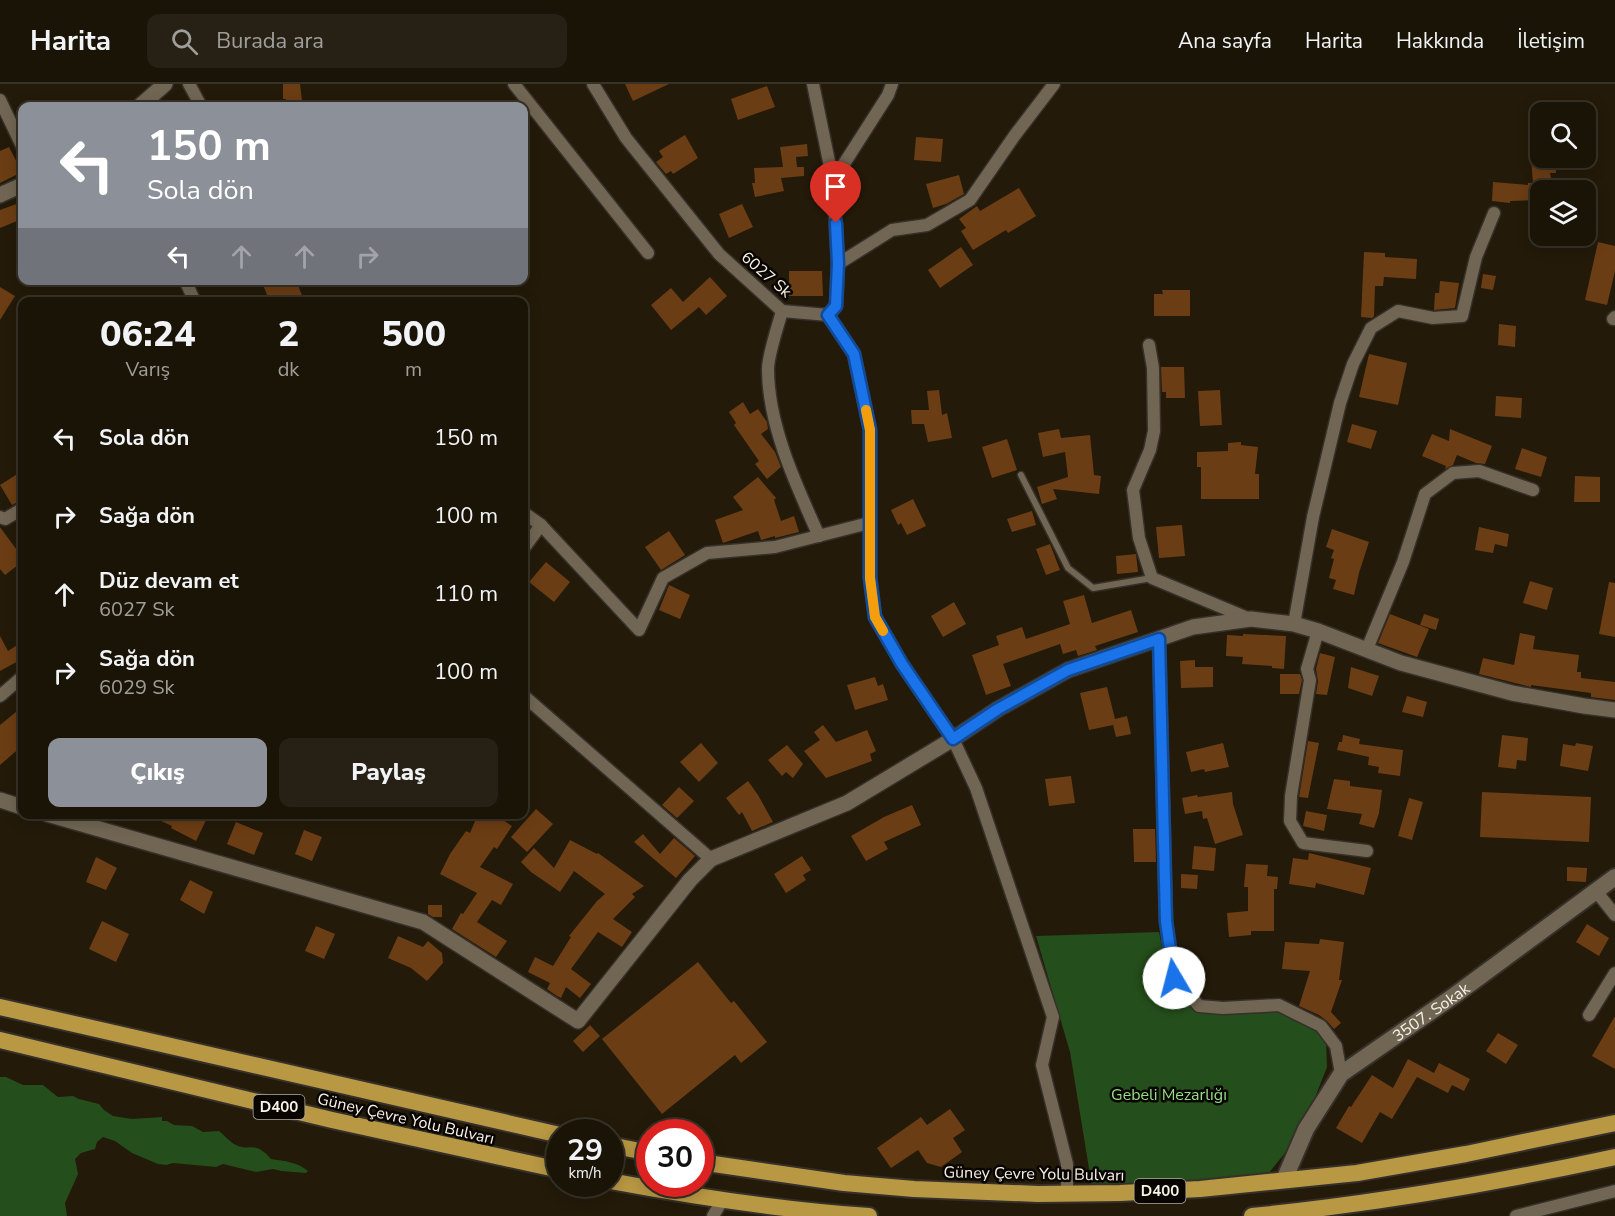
<!DOCTYPE html>
<html lang="tr">
<head>
<meta charset="utf-8">
<style>
  :root { --surface:#1a1407; --page:#272115; --text:#f1f3f6; --muted:#9f9e9b; --line:#383328; --accent:#8c9099 }
  body { margin:0; font-family:"Nunito Sans",sans-serif; background:var(--page); color:var(--text); height:100vh; display:flex; flex-direction:column; font-size:22px; white-space:nowrap }
  * { box-sizing:border-box; margin:0 }
  p { font-size:20px; color:var(--muted) }
  .icon { flex:none; width:33px; height:33px; fill:none; stroke:currentColor; stroke-width:2; stroke-linecap:round; stroke-linejoin:round }
  .map { position:relative; flex:1; overflow:hidden }
  .drawer { position:absolute; left:18px; top:213px; width:510px; height:522px; display:flex; flex-direction:column; background:var(--surface); border-radius:12px; box-shadow:0 3px 15px #0003,0 0 0 2px var(--line) }
  .drawer>* { flex:none }
  .top-card { position:absolute; left:18px; top:18px; width:510px; height:183px; border-radius:12px; box-shadow:0 3px 15px #0003,0 0 0 2px var(--line); background:#8c9099; color:#fff; overflow:hidden }
  .fabs { position:absolute; left:1530px; top:18px; display:grid; gap:12px }
  .fabs a { display:grid; place-items:center; width:66px; height:66px; border-radius:12px; background:var(--surface); box-shadow:0 3px 15px #0003,0 0 0 2px var(--line); font-size:30px }
  .speed { position:absolute; left:546px; top:1035px; display:flex; gap:12px; font-size:30px; font-weight:700; text-align:center }
  .speed>* { display:grid; place-content:center; width:78px; height:78px; border-radius:50%; background:var(--surface); box-shadow:0 3px 15px #0003,0 0 0 2px var(--line); line-height:1 }
  .speed small { font-size:15px; font-weight:400 }
  .speed .limit { border:9px solid #d22; background:#fff; color:#111 }
  .pin { position:absolute; display:grid; place-items:center; width:51px; height:51px; color:#fff; margin:-62px -26px; border-radius:50% 50% 50% 0; rotate:-45deg; box-shadow:0 0 6px #0007 }
  .pin .icon { rotate:45deg }
  .me { position:absolute; width:66px; margin:-33px; rotate:352deg; stroke-linejoin:round; filter:drop-shadow(0 0 4px #0008) }
  .turn { display:flex; align-items:center; gap:21px; height:126px; padding:0 30px; font-size:27px }
  .turn .icon { width:78px; height:78px; stroke-width:2.5 }
  .turn b { display:block; font-size:42px; line-height:51px }
  .lanes { display:flex; align-items:center; height:57px; padding:0 30px; background:#0003; justify-content:center; gap:30px; direction:ltr }
  .lanes .off { opacity:.35 }
  .eta { display:flex; justify-content:space-evenly; align-items:center; height:102px; text-align:center }
  .eta b { font-size:36px; font-weight:800; line-height:42px }
  .action { display:flex; gap:12px; margin-top:auto; padding:12px 30px }
  .action a { flex:1; height:69px; border-radius:12px; background:var(--accent); color:#fff; font-size:24px; font-weight:800; line-height:69px; text-align:center }
  .action a+a { background:var(--page); color:var(--text) }
  ul { padding:0; list-style:none }
  li { display:flex; align-items:center; gap:18px; height:78px; padding:0 30px }
  li div { flex:1 }
  li b { display:block; font-size:22px }
  li em { font-style:normal }
  header { display:flex; align-items:center; gap:36px; box-sizing:border-box; height:84px; padding:0 30px; background:var(--surface); border-bottom:2px solid var(--line) }
  header strong { font-size:28px }
  nav { display:flex; gap:33px; margin-inline-start:auto; font-size:21px }
  .search { width:420px; height:54px; background:var(--page); display:flex; align-items:center; gap:15px; box-sizing:border-box; padding:0 21px; border-radius:12px; color:var(--muted); font-size:22px }
  .map>svg:first-child { display:block }
  .green { fill:#244e1b }
  .building { fill:#6b3d14 }
  .lines { fill:none; stroke-linecap:round; stroke-linejoin:round }
  .service-casing { stroke:#36302a; stroke-width:9 }
  .minor-casing { stroke:#36302a; stroke-width:15 }
  .tertiary-casing { stroke:#36302a; stroke-width:18 }
  .secondary-casing { stroke:#36302a; stroke-width:20 }
  .trunk-casing { stroke:#36302a; stroke-width:20 }
  .service { stroke:#716653; stroke-width:6 }
  .minor { stroke:#716653; stroke-width:12 }
  .tertiary { stroke:#716653; stroke-width:15 }
  .secondary { stroke:#716653; stroke-width:16 }
  .trunk { stroke:#b99843; stroke-width:16 }
  .route-casing { stroke:#114b97; stroke-width:15 }
  .route { stroke:#1a73e8; stroke-width:10 }
  .slow { stroke:#f59e0b; stroke-width:10 }
  .labels { text-anchor:middle; stroke-width:5; stroke-linejoin:round; paint-order:stroke }
  .shield { fill:#090602; stroke:#b0aba2; stroke-width:1.5 }
  .shield-label { font-size:15px; font-weight:bold; fill:#f8f2e7 }
  .street-label { font-size:16px; fill:#f8f2e7; stroke:#090602 }
  .park-label { font-size:16px; fill:#98de89; stroke:#090602 }
</style>
</head>
<body>
<header>
<strong>Harita</strong>
<div class="search"><svg class="icon" aria-label="search" viewBox="0 0 24 24"><circle cx="10" cy="10" r="6"/><path d="M15 15l6 6"/></svg>Burada ara</div>
<nav><a>Ana sayfa</a><a>Harita</a><a>Hakkında</a><a>İletişim</a></nav>
</header>
<div class="map">
<svg width="1615" height="1132" viewBox="0 0 1615 1132">
  <rect width="100%" height="100%" fill="#231a09"/>
  <!-- green -->
  <g class="green">
    <path d="M1159 848C1164 872 1171 920 1200 926 1212 928 1238 921 1251 921 1266 921 1295 929 1310 933L1326 958 1327 983 1314 1016 1309 1039 1268 1090 1224 1098 1092 1103 1070 968 1036 852Z"/>
    <path d="M0 993H6L23 1001H43L58 1013 73 1012 79 1015 99 1020 104 1026 113 1032 132 1035 162 1033V1037H167L174 1041 192 1042 203 1048 219 1047C224 1051 229 1057 234 1060 250 1069 254 1055 271 1075 285 1077 297 1078 308 1087L306 1089 281 1087 273 1085 256 1088 223 1080 216 1083 173 1079 166 1081 158 1080 132 1069 115 1057 103 1053 97 1058 95 1065 81 1069 75 1075 78 1090 65 1119 67 1132H0Z"/>
  </g>
  <!-- building -->
  <g class="building">
    <polygon points="283,0 300,0 302,17 287,19 286,15 283,15"/>
    <polygon points="625,0 669,0 633,17"/>
    <polygon points="767,2 775,23 738,36 731,15"/>
    <polygon points="685,51 698,74 673,90 671,87 666,90 656,78 663,73 659,67"/>
    <polygon points="916,53 943,55 941,78 914,76"/>
    <polygon points="807,60 808,72 796,73 797,83 804,83 804,92 781,94 784,107 755,113 752,99 755,99 754,84 783,83 780,63"/>
    <polygon points="9,63 22,88 0,99 0,67"/>
    <polygon points="1531,74 1555,74 1556,89 1550,89 1551,94 1545,95 1545,106 1540,106 1540,116 1510,117 1510,119 1492,117 1493,98 1528,101 1528,99 1533,99"/>
    <polygon points="959,91 964,110 946,120 933,124 926,100"/>
    <polygon points="1019,104 1036,132 1008,149 1006,146 973,166 961,147 966,144 959,135 977,122 980,127"/>
    <polygon points="19,119 22,128 22,135 0,144 0,126"/>
    <polygon points="742,120 753,143 729,154 719,130"/>
    <polygon points="1598,158 1615,162 1615,187 1607,221 1585,216"/>
    <polygon points="961,163 973,181 940,204 928,186"/>
    <polygon points="1364,168 1385,169 1385,173 1417,175 1416,195 1384,193 1383,202 1375,202 1374,232 1372,234 1361,233"/>
    <polygon points="789,187 822,187 823,212 789,212"/>
    <polygon points="1483,190 1496,192 1493,206 1481,204"/>
    <polygon points="710,193 727,212 706,231 699,223 671,246 651,221 671,204 683,218"/>
    <polygon points="274,196 296,196 303,214 294,218 270,218 263,201"/>
    <polygon points="1440,197 1459,199 1455,224 1434,226 1435,209 1439,209"/>
    <polygon points="0,203 15,212 0,236"/>
    <polygon points="1162,206 1190,206 1190,232 1154,232 1154,210 1163,210"/>
    <polygon points="1499,240 1516,242 1515,263 1498,261"/>
    <polygon points="1369,270 1407,279 1398,321 1359,313"/>
    <polygon points="1161,283 1184,283 1185,314 1166,314 1166,308 1162,308"/>
    <polygon points="939,306 942,331 947,329 952,354 928,358 924,340 912,340 911,326 929,326 927,307"/>
    <polygon points="1220,306 1222,341 1200,342 1198,307"/>
    <polygon points="1496,312 1522,314 1521,334 1495,332"/>
    <polygon points="743,318 750,330 758,325 767,338 768,345 761,350 775,368 781,383 767,395 755,380 759,377 734,341 736,339 729,328"/>
    <polygon points="1352,340 1377,347 1371,365 1347,358"/>
    <polygon points="1059,345 1061,354 1090,351 1094,391 1101,392 1099,410 1053,405 1057,415 1042,420 1037,403 1068,393 1065,368 1043,373 1038,349"/>
    <polygon points="1450,345 1492,362 1485,380 1476,379 1457,371 1453,381 1445,385 1446,382 1422,372 1432,350 1449,357"/>
    <polygon points="1007,355 1017,386 992,394 982,363"/>
    <polygon points="1241,358 1241,361 1258,363 1255,390 1259,390 1259,415 1201,415 1201,383 1197,383 1197,368 1228,367 1228,359"/>
    <polygon points="1522,364 1547,373 1541,393 1515,385"/>
    <polygon points="22,387 22,416 12,421 0,401"/>
    <polygon points="1575,392 1600,393 1600,418 1574,418"/>
    <polygon points="758,393 776,414 774,416 781,437 794,432 799,448 775,454 775,452 761,456 758,447 723,459 715,436 743,426 733,413"/>
    <polygon points="913,415 926,442 907,451 901,439 898,441 891,426"/>
    <polygon points="1032,427 1036,441 1012,448 1007,435"/>
    <polygon points="1182,441 1185,472 1159,474 1156,443"/>
    <polygon points="0,443 22,473 22,478 5,491 0,485"/>
    <polygon points="1479,443 1509,450 1507,463 1495,460 1493,469 1475,466"/>
    <polygon points="1332,445 1369,458 1359,489 1354,511 1333,505 1336,496 1329,494 1334,475 1331,474 1334,466 1326,463"/>
    <polygon points="669,447 685,471 661,486 645,463"/>
    <polygon points="1050,460 1060,486 1046,491 1036,465"/>
    <polygon points="1136,470 1138,488 1117,490 1116,472"/>
    <polygon points="546,478 570,498 554,518 529,498"/>
    <polygon points="1530,497 1553,504 1547,526 1523,519"/>
    <polygon points="1609,498 1615,499 1615,553 1599,550"/>
    <polygon points="669,501 690,511 680,535 659,526"/>
    <polygon points="1084,511 1092,539 1131,526 1138,548 1095,562 1097,566 1078,572 1076,566 1063,570 1060,560 1003,580 1011,602 986,611 972,571 999,561 996,552 1022,543 1026,555 1070,540 1063,517"/>
    <polygon points="954,518 966,540 943,553 931,532"/>
    <polygon points="1390,530 1429,545 1417,573 1378,559"/>
    <polygon points="1424,530 1439,535 1436,546 1420,541"/>
    <polygon points="1520,549 1535,552 1533,565 1579,571 1577,588 1581,588 1581,594 1615,598 1615,616 1591,613 1591,609 1531,601 1531,603 1479,590 1483,574 1514,581"/>
    <polygon points="1243,550 1286,552 1284,585 1272,584 1272,582 1242,580 1243,573 1226,572 1227,551 1243,552"/>
    <polygon points="0,552 8,567 22,558 22,575 0,587"/>
    <polygon points="1320,569 1335,573 1327,611 1316,610 1318,597 1316,585"/>
    <polygon points="1195,576 1195,583 1213,583 1213,603 1181,604 1180,577"/>
    <polygon points="1351,583 1379,592 1372,612 1348,604"/>
    <polygon points="1280,590 1300,590 1302,596 1299,610 1280,610"/>
    <polygon points="875,593 878,602 883,600 888,616 855,626 847,601"/>
    <polygon points="1107,603 1115,635 1127,632 1131,650 1116,653 1113,641 1089,646 1080,609"/>
    <polygon points="1407,612 1427,618 1423,633 1402,628"/>
    <polygon points="22,623 22,662 0,681 0,641"/>
    <polygon points="823,641 836,658 867,646 876,667 870,670 872,677 826,694 804,667 820,656 814,648"/>
    <polygon points="1343,651 1360,655 1359,660 1403,666 1400,692 1378,689 1379,683 1368,681 1369,673 1337,666 1339,658 1342,658"/>
    <polygon points="1502,651 1528,654 1526,677 1517,676 1516,685 1498,683"/>
    <polygon points="1308,657 1319,659 1308,714 1299,713"/>
    <polygon points="701,659 718,679 699,698 680,678"/>
    <polygon points="1223,659 1229,683 1205,688 1204,685 1191,688 1186,668"/>
    <polygon points="1576,659 1593,662 1588,687 1560,682 1563,660 1575,662"/>
    <polygon points="787,661 803,680 793,694 786,688 782,692 768,676"/>
    <polygon points="1071,692 1075,719 1049,722 1045,695"/>
    <polygon points="1334,695 1350,697 1350,702 1382,706 1379,729 1374,744 1359,740 1362,730 1327,725"/>
    <polygon points="748,697 758,711 773,738 752,747 742,728 739,731 726,714"/>
    <polygon points="679,703 694,717 677,734 662,721"/>
    <polygon points="1232,708 1233,720 1243,751 1215,760 1207,734 1203,735 1202,727 1185,730 1182,714 1197,711 1198,713"/>
    <polygon points="1482,708 1591,713 1589,758 1480,753"/>
    <polygon points="1409,714 1423,718 1412,756 1398,752"/>
    <polygon points="912,721 921,741 884,758 888,765 866,777 851,752 884,733"/>
    <polygon points="536,725 553,740 527,768 511,753"/>
    <polygon points="1306,727 1327,731 1324,747 1303,742"/>
    <polygon points="146,730 209,730 196,757 171,744 172,742"/>
    <polygon points="478,730 494,730 512,742 497,765 494,763 480,783 513,800 501,821 492,816 477,838 507,857 496,873 452,845 461,829 463,830 477,809 440,790 450,770 466,747 470,749"/>
    <polygon points="236,738 263,749 254,771 227,760"/>
    <polygon points="1133,745 1155,745 1156,778 1134,778"/>
    <polygon points="304,746 322,753 312,777 295,770"/>
    <polygon points="643,750 660,770 674,754 695,772 676,794 634,758"/>
    <polygon points="570,756 597,770 598,769 644,802 632,810 635,813 613,835 632,848 622,863 598,848 571,885 591,900 580,914 566,903 561,914 557,912 547,905 550,899 528,888 535,873 553,882 571,853 569,852 597,817 605,810 574,787 560,808 531,788 521,778 534,764 554,784"/>
    <polygon points="1194,762 1216,764 1214,787 1192,785"/>
    <polygon points="1309,769 1371,784 1364,811 1316,799 1315,804 1289,800 1293,774 1308,776"/>
    <polygon points="802,772 811,786 803,791 806,796 786,809 774,790"/>
    <polygon points="96,773 117,784 106,806 86,798"/>
    <polygon points="1246,780 1268,781 1267,792 1278,793 1277,805 1274,805 1274,847 1251,847 1251,851 1229,853 1227,829 1248,827 1248,803 1244,803"/>
    <polygon points="1567,783 1587,784 1586,798 1567,797"/>
    <polygon points="1181,790 1198,791 1197,805 1181,804"/>
    <polygon points="190,796 213,808 204,830 180,816"/>
    <polygon points="428,821 442,821 442,833 433,833 428,830"/>
    <polygon points="102,837 129,850 116,878 89,865"/>
    <polygon points="1587,840 1609,854 1599,872 1576,858"/>
    <polygon points="316,842 335,850 324,875 305,867"/>
    <polygon points="398,852 423,863 428,857 442,869 443,879 427,897 411,884 388,874"/>
    <polygon points="1320,855 1344,858 1339,896 1342,896 1331,928 1341,939 1334,945 1327,937 1319,931 1299,922 1310,887 1282,885 1285,858 1319,860"/>
    <polygon points="698,878 731,919 734,917 767,958 741,979 735,971 662,1030 602,955"/>
    <polygon points="1615,932 1615,985 1592,972"/>
    <polygon points="590,941 600,952 583,968 573,957"/>
    <polygon points="1498,949 1518,961 1506,980 1486,967"/>
    <polygon points="1408,975 1434,989 1439,979 1470,995 1464,1007 1452,1001 1448,1009 1417,993 1392,1035 1380,1028 1362,1059 1336,1044 1349,1022 1351,1023 1372,991 1393,1004"/>
    <polygon points="950,1025 965,1046 953,1054 962,1068 941,1083 927,1079 918,1066 891,1084 877,1064 921,1033 927,1041"/>
  </g>
  <g class="lines">
    <defs>
      <polyline id="service" points="1021,391 1068,484 1093,504 1152,494"/>
      <g id="minor">
        <polyline points="189,0 201,22"/>
        <polyline points="514,0 648,169"/>
        <polyline points="593,0 626,54 719,170 782,227 828,231 854,270 870,346 870,493 875,533 902,580 953,655 976,704 1053,933 1042,981 1067,1080 1067,1109"/>
        <polyline points="813,0 833,97 838,180 836,222 828,231"/>
        <polyline points="0,16 22,62"/>
        <polyline points="833,97 888,11 892,0"/>
        <polyline points="838,180 892,146 927,141 970,116 1015,51 1054,0"/>
        <polyline points="185,196 195,218"/>
        <path d="M782 227C778 242 768 271 768 285 768 341 796 401 819 452"/>
        <polyline points="1613,235 1615,233"/>
        <polyline points="1149,261 1153,284 1154,347 1150,366 1133,406 1139,454 1152,494 1250,535"/>
        <polyline points="524,429 541,441 639,546 663,494 707,469 775,463 869,439"/>
        <polyline points="0,433 5,435 22,425"/>
        <polyline points="524,464 541,441"/>
        <polyline points="1294,540 1313,433 1340,319 1353,280 1371,244 1398,227 1433,234 1462,232 1476,173 1494,129"/>
        <polyline points="1318,547 1307,585 1310,596 1291,712 1290,737 1303,759 1367,767"/>
        <polyline points="1159,555 1166,837 1174,893 1199,922 1223,924 1279,921 1321,942 1336,962 1341,990"/>
        <polyline points="1367,565 1403,478 1425,410 1453,389 1479,387 1533,406"/>
        <polyline points="0,612 22,593"/>
        <polyline points="524,612 711,775"/>
        <polyline points="1596,807 1615,831"/>
        <polyline points="1589,931 1615,889"/>
        <polyline points="713,1132 723,1115"/>
        <polyline points="1516,1132 1615,1107"/>
      </g>
      <g id="tertiary">
        <polyline points="140,22 165,0"/>
        <polyline points="0,111 22,101"/>
        <polyline points="0,716 22,723"/>
        <polyline points="47,730 423,838 578,937 690,796 711,775 847,719 953,655 998,625 1068,586 1193,543 1251,535 1294,540 1318,547 1401,579 1512,609 1584,622 1615,626"/>
      </g>
      <g id="secondary">
        <path id="s1" d="M1284 1096 1306 1045 1341 990 1455 911 1615 793"/>
      </g>
      <g id="trunk">
        <polyline points="0,923 560,1051"/>
        <polyline points="0,956 332,1036 560,1086"/>
        <polyline points="610,1061 650,1069"/>
        <polyline points="700,1078 844,1099 914,1105 1038,1110 1120,1109 1200,1105 1357,1089 1466,1070 1615,1039"/>
        <path d="M610 1097C696 1113 782 1126 869 1132"/>
        <path d="M1252 1132C1374 1120 1495 1099 1615 1073"/>
      </g>
    </defs>
    <!-- service casing -->
    <use href="#service" class="service-casing"/>
    <!-- minor casing -->
    <use href="#minor" class="minor-casing"/>
    <!-- tertiary casing -->
    <use href="#tertiary" class="tertiary-casing"/>
    <!-- secondary casing -->
    <use href="#secondary" class="secondary-casing"/>
    <!-- trunk casing -->
    <use href="#trunk" class="trunk-casing"/>
    <!-- service -->
    <use href="#service" class="service"/>
    <!-- minor -->
    <use href="#minor" class="minor"/>
    <!-- tertiary -->
    <use href="#tertiary" class="tertiary"/>
    <!-- secondary -->
    <use href="#secondary" class="secondary"/>
    <!-- trunk -->
    <use href="#trunk" class="trunk"/>
  </g>
  <g class="lines">
    <defs>
      <polyline id="route" points="836,139 838,180 836,222 828,231 854,270 870,346 870,494 875,533 902,580 953,655 998,625 1068,586 1159,555 1166,837 1174,894"/>
    </defs>
    <!-- route casing -->
    <use href="#route" class="route-casing"/>
    <!-- route -->
    <use href="#route" class="route"/>
    <!-- slow -->
    <polyline class="slow" points="866,326 870,346 870,494 875,533 883,547"/>
  </g>
  <g class="labels">
    <!-- shield labels -->
    <g class="shield">
      <rect x="253.5" y="1011" width="51" height="24" rx="4.5"/>
      <rect x="1134.5" y="1095" width="51" height="24" rx="4.5"/>
    </g>
    <g class="shield-label">
      <text x="279" y="1028">D400</text>
      <text x="1160" y="1112">D400</text>
    </g>
    <!-- street labels -->
    <g class="street-label">
      <text transform="translate(767 190) rotate(41)" y="6">6027 Sk</text>
      <text dy="6" stroke="none"><textPath href="#s1" startOffset="230">3507. Sokak</textPath></text>
      <text transform="translate(406 1034) rotate(13)" y="6">Güney Çevre Yolu Bulvarı</text>
      <text transform="translate(1034 1089) rotate(1)" y="6">Güney Çevre Yolu Bulvarı</text>
    </g>
    <!-- park labels -->
    <g class="park-label">
      <text x="1169" y="1016">Gebeli Mezarlığı</text>
    </g>
  </g>
</svg>
<div class="fabs">
<a><svg class="icon" aria-label="search" viewBox="0 0 24 24"><circle cx="10" cy="10" r="6"/><path d="M15 15l6 6"/></svg></a>
<a><svg class="icon" aria-label="layers" viewBox="0 0 24 24"><path d="M12 4l9 5-9 5-9-5zM3 14l9 5 9-5"/></svg></a>
</div>
<div class="speed"><div>29<small>km/h</small></div><div class="limit">30</div></div>
<div class="pin" style="left:836px;top:139px;background:#d93025"><svg class="icon" aria-label="arrive" viewBox="0 0 24 24"><path d="M6 21V4h12l-3 4 3 4H6"/></svg></div>
<svg class="me" style="left:1174px;top:894px" viewBox="-20 -20 40 40"><circle r="19" fill="#fff"/><path d="M0-13L10 11 0 6-10 11z" fill="#1a73e8"/></svg>
<div class="top-card">
<div class="turn"><svg class="icon" aria-label="left" viewBox="0 0 24 24"><path d="M17 20v-9H6M10 6l-5 5 5 5"/></svg><div><b>150 m</b>Sola dön</div></div>
<div class="lanes"><svg class="icon" aria-label="left" viewBox="0 0 24 24"><path d="M17 20v-9H6M10 6l-5 5 5 5"/></svg><svg class="icon off" aria-label="ahead" viewBox="0 0 24 24"><path d="M12 20V5M6 11l6-6 6 6"/></svg><svg class="icon off" aria-label="ahead" viewBox="0 0 24 24"><path d="M12 20V5M6 11l6-6 6 6"/></svg><svg class="icon off" aria-label="right" viewBox="0 0 24 24"><path d="M7 20v-9h11M14 6l5 5-5 5"/></svg></div>
</div>
<section class="drawer">
<div class="eta">
<div><b>06:24</b><p>Varış</p></div>
<div><b>2</b><p>dk</p></div>
<div><b>500</b><p>m</p></div>
</div>
<ul>
<li><svg class="icon" aria-label="left" viewBox="0 0 24 24"><path d="M17 20v-9H6M10 6l-5 5 5 5"/></svg><div><b>Sola dön</b></div><em>150 m</em></li>
<li><svg class="icon" aria-label="right" viewBox="0 0 24 24"><path d="M7 20v-9h11M14 6l5 5-5 5"/></svg><div><b>Sağa dön</b></div><em>100 m</em></li>
<li><svg class="icon" aria-label="ahead" viewBox="0 0 24 24"><path d="M12 20V5M6 11l6-6 6 6"/></svg><div><b>Düz devam et</b><p>6027 Sk</p></div><em>110 m</em></li>
<li><svg class="icon" aria-label="right" viewBox="0 0 24 24"><path d="M7 20v-9h11M14 6l5 5-5 5"/></svg><div><b>Sağa dön</b><p>6029 Sk</p></div><em>100 m</em></li>
</ul>
<div class="action"><a>Çıkış</a><a>Paylaş</a></div>
</section>
</div>
</body>
</html>
